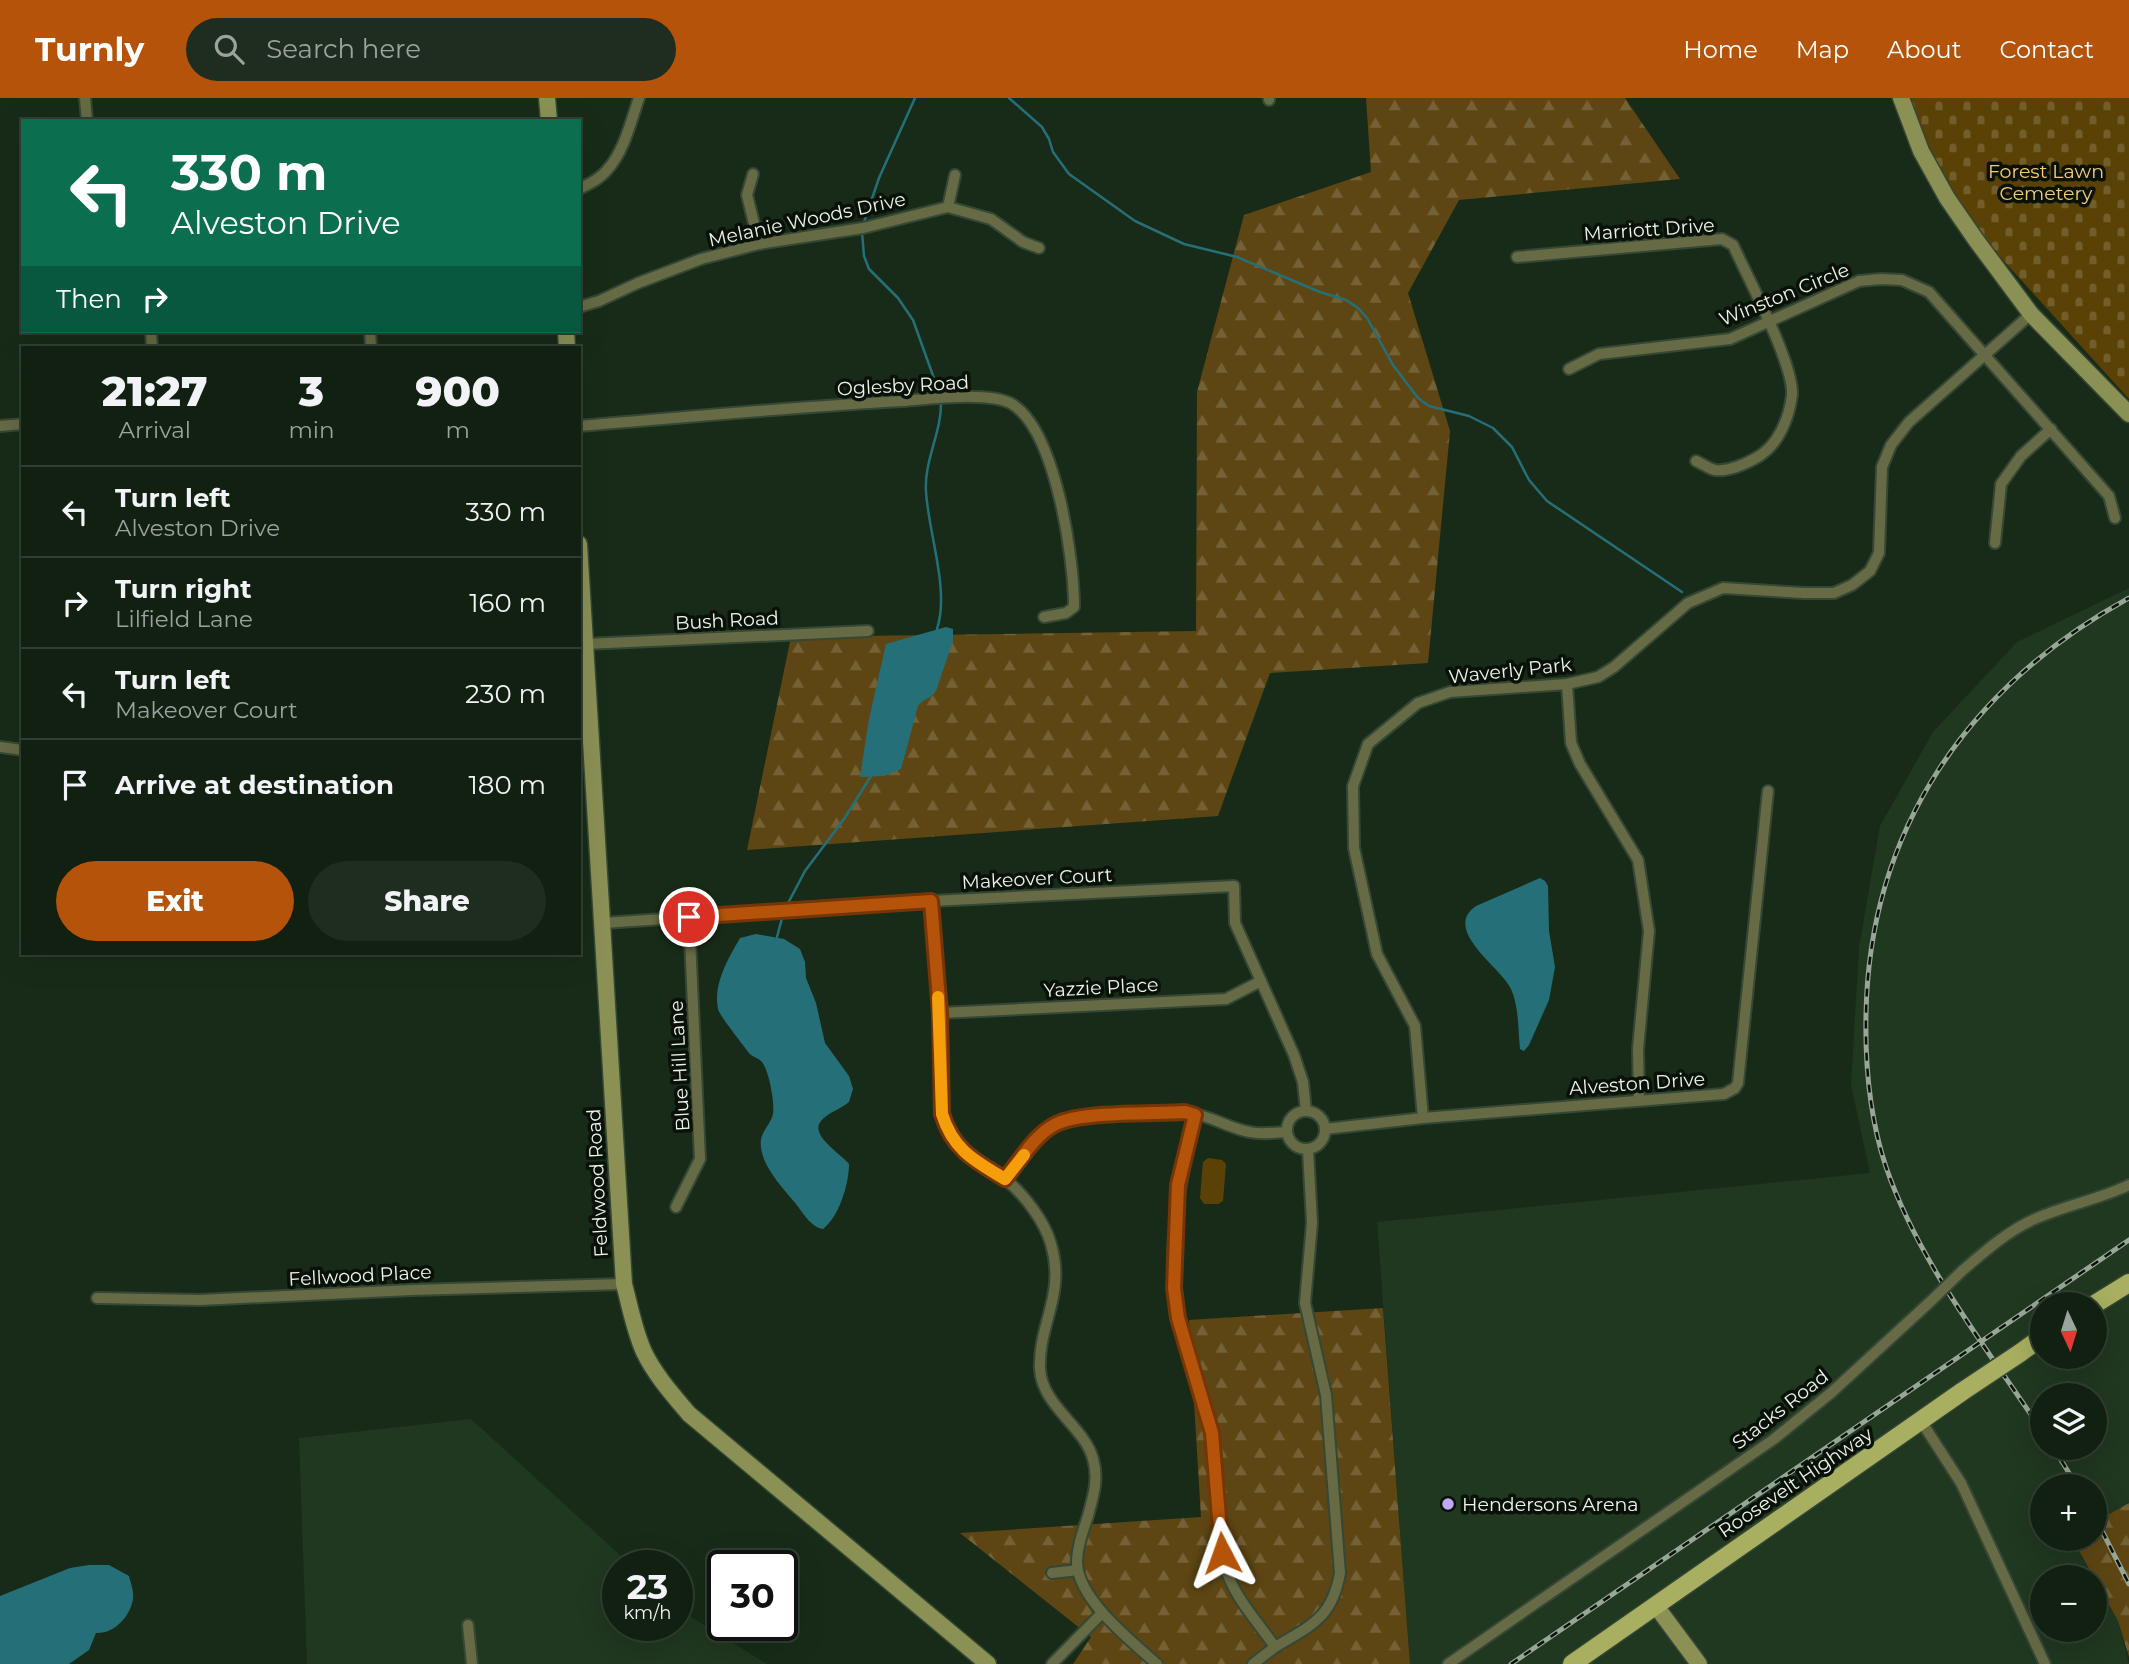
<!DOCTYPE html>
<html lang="en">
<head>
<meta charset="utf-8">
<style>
  :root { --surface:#122012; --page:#1f2d20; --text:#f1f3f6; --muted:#9ca39f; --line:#313e32; --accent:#b45309 }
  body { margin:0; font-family:Montserrat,sans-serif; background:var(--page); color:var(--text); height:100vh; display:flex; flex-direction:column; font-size:26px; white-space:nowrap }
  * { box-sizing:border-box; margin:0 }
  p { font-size:23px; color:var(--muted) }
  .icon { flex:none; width:38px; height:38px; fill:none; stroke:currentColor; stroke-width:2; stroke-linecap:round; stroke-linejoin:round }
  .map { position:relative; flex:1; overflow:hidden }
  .sheet { position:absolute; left:21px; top:248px; width:560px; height:609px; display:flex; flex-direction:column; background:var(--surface); border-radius:0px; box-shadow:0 7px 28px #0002,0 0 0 2px var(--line) }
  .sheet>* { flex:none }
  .banner { position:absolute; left:21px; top:21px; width:560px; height:214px; border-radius:0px; box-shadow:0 7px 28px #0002,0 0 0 2px var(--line); background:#0b6e4f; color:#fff; overflow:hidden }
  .needle { width:46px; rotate:176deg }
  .controls { position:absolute; left:2030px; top:1194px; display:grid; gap:14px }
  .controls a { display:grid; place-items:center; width:77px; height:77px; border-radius:50%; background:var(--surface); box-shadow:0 7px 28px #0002,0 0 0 2px var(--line); font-size:35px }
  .speed { position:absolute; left:602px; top:1452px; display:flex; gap:14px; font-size:35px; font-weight:700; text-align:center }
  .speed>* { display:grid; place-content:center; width:91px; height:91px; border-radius:50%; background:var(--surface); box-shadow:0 7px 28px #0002,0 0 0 2px var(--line); line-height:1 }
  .speed small { font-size:18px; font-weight:400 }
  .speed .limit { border:4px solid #111; border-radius:10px; background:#fff; color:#111 }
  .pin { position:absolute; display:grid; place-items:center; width:60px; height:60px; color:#fff; margin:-30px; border:4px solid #fff; border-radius:50%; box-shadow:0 2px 7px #0007 }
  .me { position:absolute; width:77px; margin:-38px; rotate:356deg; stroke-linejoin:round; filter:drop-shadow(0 0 5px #0008) }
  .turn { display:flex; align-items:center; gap:24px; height:147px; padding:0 35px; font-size:32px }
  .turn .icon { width:91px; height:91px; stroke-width:2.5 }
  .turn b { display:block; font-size:49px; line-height:60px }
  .then { display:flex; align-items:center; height:66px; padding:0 35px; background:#0003; gap:14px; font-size:26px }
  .eta { display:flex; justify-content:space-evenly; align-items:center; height:119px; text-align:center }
  .eta b { font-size:42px; font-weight:800; line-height:49px }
  .button { display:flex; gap:14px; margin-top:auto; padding:14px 35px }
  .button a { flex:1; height:80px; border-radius:42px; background:var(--accent); color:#fff; font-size:28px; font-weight:800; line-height:80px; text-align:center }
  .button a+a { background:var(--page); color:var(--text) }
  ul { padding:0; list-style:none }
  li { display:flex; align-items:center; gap:21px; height:91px; padding:0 35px; border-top:2px solid var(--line) }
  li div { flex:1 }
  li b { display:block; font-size:26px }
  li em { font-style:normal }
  header { display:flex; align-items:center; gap:42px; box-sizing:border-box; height:98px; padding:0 35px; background:var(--accent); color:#fff }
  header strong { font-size:33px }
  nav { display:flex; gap:38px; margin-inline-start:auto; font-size:24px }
  .search { width:490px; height:63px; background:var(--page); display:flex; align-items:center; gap:18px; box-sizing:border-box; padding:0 24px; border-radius:38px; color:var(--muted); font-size:26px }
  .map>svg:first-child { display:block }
  .built { fill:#203720; fill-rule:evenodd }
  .green { fill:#5a4207 }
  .forest { fill:url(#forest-firs) }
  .cemetery { fill:url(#cemetery-stones) }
  .water { fill:#257078 }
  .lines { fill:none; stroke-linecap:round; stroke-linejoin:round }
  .stream { stroke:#257078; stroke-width:2.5 }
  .street-casing { stroke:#354735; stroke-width:14 }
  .secondary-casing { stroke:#354735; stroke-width:19 }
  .primary-casing { stroke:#354735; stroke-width:21 }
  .street { stroke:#666a45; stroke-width:10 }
  .secondary { stroke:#8b9155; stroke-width:16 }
  .primary { stroke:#a8af60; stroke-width:18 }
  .rail-casing { stroke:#97a697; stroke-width:5 }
  .rail { stroke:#091109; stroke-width:2.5; stroke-dasharray:8; stroke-linecap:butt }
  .street-bridge-casing { stroke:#354735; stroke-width:14; stroke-linecap:butt }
  .primary-bridge-casing { stroke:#354735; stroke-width:21; stroke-linecap:butt }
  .street-bridge { stroke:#666a45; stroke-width:10 }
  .primary-bridge { stroke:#a8af60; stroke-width:18 }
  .route-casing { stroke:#753606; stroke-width:18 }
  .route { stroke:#b45309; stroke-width:12 }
  .slow { stroke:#f59e0b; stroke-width:12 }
  .poi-dot { fill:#bea9f5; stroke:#091109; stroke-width:2.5 }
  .labels { text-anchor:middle; stroke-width:7; stroke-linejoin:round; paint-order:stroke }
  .park-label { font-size:19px; fill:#f9cb6f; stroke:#091109 }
  .street-label { font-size:19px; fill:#eaf6ea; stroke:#091109 }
  .poi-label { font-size:19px; fill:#eaf6ea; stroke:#091109; text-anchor:start }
</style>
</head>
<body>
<header>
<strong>Turnly</strong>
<div class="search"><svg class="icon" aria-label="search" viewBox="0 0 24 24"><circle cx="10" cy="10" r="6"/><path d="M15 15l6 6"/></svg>Search here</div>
<nav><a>Home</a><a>Map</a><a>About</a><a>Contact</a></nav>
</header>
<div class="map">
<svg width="2129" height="1566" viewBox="0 0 2129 1566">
  <defs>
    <pattern id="forest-firs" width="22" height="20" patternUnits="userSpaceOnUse" patternTransform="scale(1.75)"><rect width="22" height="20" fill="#5d4613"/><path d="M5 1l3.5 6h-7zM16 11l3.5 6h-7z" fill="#746136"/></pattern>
    <pattern id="cemetery-stones" width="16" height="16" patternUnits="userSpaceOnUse" patternTransform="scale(1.75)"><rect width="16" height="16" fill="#5a4207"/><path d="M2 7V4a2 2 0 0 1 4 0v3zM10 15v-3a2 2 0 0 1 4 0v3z" fill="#725e2b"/></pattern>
  </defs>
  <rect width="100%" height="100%" fill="#182b18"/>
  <!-- built -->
  <g class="built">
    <path d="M2129 490V1405L2095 1424V1388H2042V1440H2072L2093 1479H2042V1531H2095V1481L2118 1523 2129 1566H1410L1377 1124 1870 1075 1851 987 1859 849 1880 728 1933 634 2017 544ZM2042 1206H2095V1258H2042ZM2042 1297H2095V1349H2042Z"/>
    <polygon points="471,1321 632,1468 618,1468 618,1528 677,1528 677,1510 767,1566 307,1566 299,1340"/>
  </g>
  <!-- green -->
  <polygon class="green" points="1208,1060 1222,1062 1226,1066 1223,1103 1218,1106 1204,1106 1200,1100 1203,1064"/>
  <!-- forest -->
  <g class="forest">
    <polygon points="1366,0 1625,0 1680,81 1459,102 1408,195 1450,333 1428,565 1270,575 1218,718 747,752 791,539 1196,533 1197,294 1244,117 1371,74"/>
    <polygon points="1383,1210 1410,1566 1073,1566 1091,1539 960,1435 1201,1419 1189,1222"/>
    <polygon points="2129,1405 2129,1559 2118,1523 2072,1440 2095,1440 2095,1424"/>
  </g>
  <!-- cemetery -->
  <polygon class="cemetery" points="1908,0 2129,0 2129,301 2002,161 1962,111 1932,58"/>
  <!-- water -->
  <g class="water">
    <path d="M946 529 953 531V543L936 593C932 600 923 601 918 608L901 671 884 678 860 679 869 621 886 546Z"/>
    <path d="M1540 780 1545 783 1548 788 1549 833 1555 869 1549 902 1529 947 1524 953 1520 951C1518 931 1519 909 1511 891 1502 870 1441 832 1476 808Z"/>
    <path d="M756 836 784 841 800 851 805 864 806 880 816 905 825 945 849 978 853 991 849 1004C841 1011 827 1015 821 1023 809 1037 841 1056 849 1066 849 1086 839 1119 823 1131 811 1129 803 1115 796 1106 782 1089 758 1065 761 1041 763 1032 771 1025 773 1016 775 1005 769 973 762 964 759 960 752 959 749 955 744 948 719 917 718 911 713 886 728 861 740 840Z"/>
    <path d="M89 1467H109L129 1478C131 1486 134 1493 133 1501 130 1519 114 1536 96 1535L89 1552 69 1566H0V1498L70 1470Z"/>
  </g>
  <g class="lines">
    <!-- stream -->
    <g class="stream">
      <polyline points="1009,0 1042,29 1049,41 1053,54 1069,76 1135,123 1184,146 1237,159 1320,194 1346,202 1358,210 1367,220 1393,267 1418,300 1429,308 1469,318 1493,330 1512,349 1529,382 1547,403 1682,494"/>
      <polyline points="863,127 879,80 915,0"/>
      <polyline points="862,134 864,158 869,171 898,200 913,222 940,297"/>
      <path d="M937 531C950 492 928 434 926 393 924 362 942 334 941 303"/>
      <polyline points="786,809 805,773 844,721 871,678"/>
      <polyline points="777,839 782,820"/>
    </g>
    <defs>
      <g id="street">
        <polyline points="85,0 87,23"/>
        <polyline points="1269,0 1269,2"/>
        <polyline points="753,76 747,97 759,146"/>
        <path d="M579 91C589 86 600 81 607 72 624 54 631 23 639 0"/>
        <polyline points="948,109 955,77"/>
        <path d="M1517 159 1722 141 1733 147C1747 178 1794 266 1792 297 1789 321 1778 348 1756 360 1745 366 1729 374 1715 372 1709 371 1701 365 1696 363"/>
        <polyline points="579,209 599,203 638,185 701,161 759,146 863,130 948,109 991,121 1023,144 1039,150"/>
        <polyline points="151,233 152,250"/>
        <polyline points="370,233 371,250"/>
        <polyline points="1569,271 1599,256 1730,241 1859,183 1881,181 1902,182 1929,194 2109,398 2115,420"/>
        <polyline points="0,328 23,326"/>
        <path d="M579 328C687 319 794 309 902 303 928 301 990 293 1012 306 1056 333 1074 460 1074 509L1066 515 1044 519"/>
        <polyline points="1995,445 2001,386 2021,358 2051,331"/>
        <polyline points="586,546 868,533"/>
        <polyline points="1567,586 1571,645 1580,666 1638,762 1649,833 1638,951 1639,1001"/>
        <polyline points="0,649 23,652"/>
        <path d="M931 803 940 915 942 1016C955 1060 976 1058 1006 1082 1024 1096 1045 1124 1051 1146 1066 1197 1038 1226 1040 1271 1042 1308 1084 1328 1093 1361 1099 1381 1093 1399 1088 1418 1083 1433 1077 1449 1077 1465 1078 1501 1131 1543 1157 1566"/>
        <polyline points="603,825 931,803 1234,788 1235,825 1294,957 1303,984 1306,1013"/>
        <polyline points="940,915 1226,901 1261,883"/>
        <circle cx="1306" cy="1032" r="19"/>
        <path d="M1195 1017C1181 1082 1165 1150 1177 1217 1185 1257 1203 1295 1211 1335 1220 1377 1213 1427 1225 1468 1233 1498 1258 1524 1275 1549 1312 1527 1332 1520 1340 1475L1326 1297 1305 1205 1312 1125 1308 1052"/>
        <polyline points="1423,1020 1415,928 1377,856 1354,750 1353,688 1368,646 1418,605 1450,594 1567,586 1598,579 1614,569 1688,505 1723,490 1804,495 1834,495 1852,487 1870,473 1879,455 1882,369 1891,347 1909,324 2031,216"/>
        <polyline points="1325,1031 1423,1020 1724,996 1735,990 1738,985 1768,693"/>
        <path d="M1005 1081C1020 1063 1034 1037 1055 1026 1077 1015 1174 1012 1199 1017 1216 1021 1232 1031 1250 1034 1262 1037 1275 1034 1287 1034"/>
        <polyline points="676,1109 700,1061 689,819"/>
        <path d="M1962 1173C1985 1153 2009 1132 2037 1120 2067 1107 2100 1101 2129 1087"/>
        <polyline points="97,1200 200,1202 412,1192 624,1186"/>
        <polyline points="1921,1323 1961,1385 2045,1566"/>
        <polyline points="1052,1475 1078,1472"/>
        <polyline points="468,1527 472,1566"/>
        <polyline points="1052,1566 1102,1515"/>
        <polyline points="1253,1566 1275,1549"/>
        <polyline points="1448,1566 1774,1341 1832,1294 1932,1202"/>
      </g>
      <g id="secondary">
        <polyline points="547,0 549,23"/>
        <polyline points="1901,0 1921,53 1947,100 1976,142 2031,216 2129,316"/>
        <polyline points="566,233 567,250"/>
        <path d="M579 446 624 1186C630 1208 634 1232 644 1254 655 1277 673 1297 689 1316L988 1566"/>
        <polyline points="1656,1508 1699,1566"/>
      </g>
      <g id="primary">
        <polyline points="2095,1206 2129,1185"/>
        <polyline points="2020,1255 2042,1239"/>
        <polyline points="1572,1566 1963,1293"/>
      </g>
    </defs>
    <!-- street casing -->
    <use href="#street" class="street-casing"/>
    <!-- secondary casing -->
    <use href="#secondary" class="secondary-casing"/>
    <!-- primary casing -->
    <use href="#primary" class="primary-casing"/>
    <!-- street -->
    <use href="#street" class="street"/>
    <!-- secondary -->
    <use href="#secondary" class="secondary"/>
    <!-- primary -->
    <use href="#primary" class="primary"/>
    <defs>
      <g id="rail">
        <path d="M2042 1333C1986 1249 1919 1165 1886 1069 1870 1021 1865 967 1866 917 1869 731 1969 588 2129 500"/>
        <polyline points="2053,1349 2077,1388"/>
        <polyline points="2095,1419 2129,1486"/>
        <polyline points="1511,1566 2129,1142"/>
      </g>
    </defs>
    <!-- rail casing -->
    <use href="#rail" class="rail-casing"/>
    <!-- rail -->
    <use href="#rail" class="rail"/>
    <defs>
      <polyline id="street-bridge" points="1932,1202 1962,1173"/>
      <polyline id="primary-bridge" points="1963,1293 2020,1255"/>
    </defs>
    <!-- street-bridge casing -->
    <use href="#street-bridge" class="street-bridge-casing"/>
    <!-- primary-bridge casing -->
    <use href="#primary-bridge" class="primary-bridge-casing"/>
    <!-- street-bridge -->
    <use href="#street-bridge" class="street-bridge"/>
    <!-- primary-bridge -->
    <use href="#primary-bridge" class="primary-bridge"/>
  </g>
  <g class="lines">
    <defs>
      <path id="route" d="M689 819 931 803 940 915 942 1016C953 1052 975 1063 1005 1081 1020 1063 1034 1037 1056 1026 1083 1013 1153 1016 1185 1014L1195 1017 1178 1087 1174 1190 1178 1220 1212 1335 1222 1455"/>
    </defs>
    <!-- route casing -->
    <use href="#route" class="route-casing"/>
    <!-- route -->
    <use href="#route" class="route"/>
    <!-- slow -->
    <path class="slow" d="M938 899 942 1016C953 1052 975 1063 1005 1081L1024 1057"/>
  </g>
  <!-- markers -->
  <circle class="poi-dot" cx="1448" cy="1406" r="7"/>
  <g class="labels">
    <!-- park labels -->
    <g class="park-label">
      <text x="2046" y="80">Forest Lawn<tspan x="2046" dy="22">Cemetery</tspan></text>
    </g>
    <!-- street labels -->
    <g class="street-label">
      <text transform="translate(807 121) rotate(-12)" y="7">Melanie Woods Drive</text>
      <text transform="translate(1649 131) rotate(-4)" y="7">Marriott Drive</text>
      <text transform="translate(1784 196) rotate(-22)" y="7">Winston Circle</text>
      <text transform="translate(903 287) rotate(-3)" y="7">Oglesby Road</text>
      <text transform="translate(727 522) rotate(-3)" y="7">Bush Road</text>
      <text transform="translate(1510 572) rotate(-6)" y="7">Waverly Park</text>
      <text transform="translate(1037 780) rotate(-3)" y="7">Makeover Court</text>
      <text transform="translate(1101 889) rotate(-3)" y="7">Yazzie Place</text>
      <text transform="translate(679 968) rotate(-93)" y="7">Blue Hill Lane</text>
      <text transform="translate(1637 985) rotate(-4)" y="7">Alveston Drive</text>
      <text transform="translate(597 1085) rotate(-93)" y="7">Feldwood Road</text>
      <text transform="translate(360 1177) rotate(-3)" y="7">Fellwood Place</text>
      <text transform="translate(1780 1311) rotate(-38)" y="7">Stacks Road</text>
      <text transform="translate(1795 1384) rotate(-34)" y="7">Roosevelt Highway</text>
    </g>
    <!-- poi labels -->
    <g class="poi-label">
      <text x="1462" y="1413">Hendersons Arena</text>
    </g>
  </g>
</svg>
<div class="controls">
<a><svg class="needle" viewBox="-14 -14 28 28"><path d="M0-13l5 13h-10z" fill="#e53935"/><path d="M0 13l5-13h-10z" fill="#9ca39f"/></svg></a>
<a><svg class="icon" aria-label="layers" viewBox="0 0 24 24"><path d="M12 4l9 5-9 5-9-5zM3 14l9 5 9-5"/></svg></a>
<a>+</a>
<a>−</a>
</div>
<div class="speed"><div>23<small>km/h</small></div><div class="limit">30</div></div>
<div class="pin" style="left:689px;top:819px;background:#d93025"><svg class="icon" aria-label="arrive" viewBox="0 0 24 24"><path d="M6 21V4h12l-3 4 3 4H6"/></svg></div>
<svg class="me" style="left:1222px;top:1455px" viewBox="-20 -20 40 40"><path d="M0-17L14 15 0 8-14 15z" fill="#b45309" stroke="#fff" stroke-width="4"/></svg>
<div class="banner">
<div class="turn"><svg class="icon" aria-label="left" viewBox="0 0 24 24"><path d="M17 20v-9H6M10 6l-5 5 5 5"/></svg><div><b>330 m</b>Alveston Drive</div></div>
<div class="then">Then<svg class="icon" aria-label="right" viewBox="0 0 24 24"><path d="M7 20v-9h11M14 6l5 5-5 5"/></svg></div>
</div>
<section class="sheet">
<div class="eta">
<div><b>21:27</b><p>Arrival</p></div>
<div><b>3</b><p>min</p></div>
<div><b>900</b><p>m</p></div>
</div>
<ul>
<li><svg class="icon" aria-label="left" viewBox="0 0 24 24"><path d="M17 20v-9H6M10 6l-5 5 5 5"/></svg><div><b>Turn left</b><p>Alveston Drive</p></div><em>330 m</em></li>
<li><svg class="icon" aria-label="right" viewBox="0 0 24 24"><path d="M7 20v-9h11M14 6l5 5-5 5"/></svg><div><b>Turn right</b><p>Lilfield Lane</p></div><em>160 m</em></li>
<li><svg class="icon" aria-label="left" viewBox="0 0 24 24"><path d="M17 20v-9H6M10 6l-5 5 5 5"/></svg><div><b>Turn left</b><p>Makeover Court</p></div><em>230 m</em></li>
<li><svg class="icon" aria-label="arrive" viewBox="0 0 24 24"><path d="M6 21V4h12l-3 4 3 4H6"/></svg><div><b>Arrive at destination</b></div><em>180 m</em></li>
</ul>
<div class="button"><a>Exit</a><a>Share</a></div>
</section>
</div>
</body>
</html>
